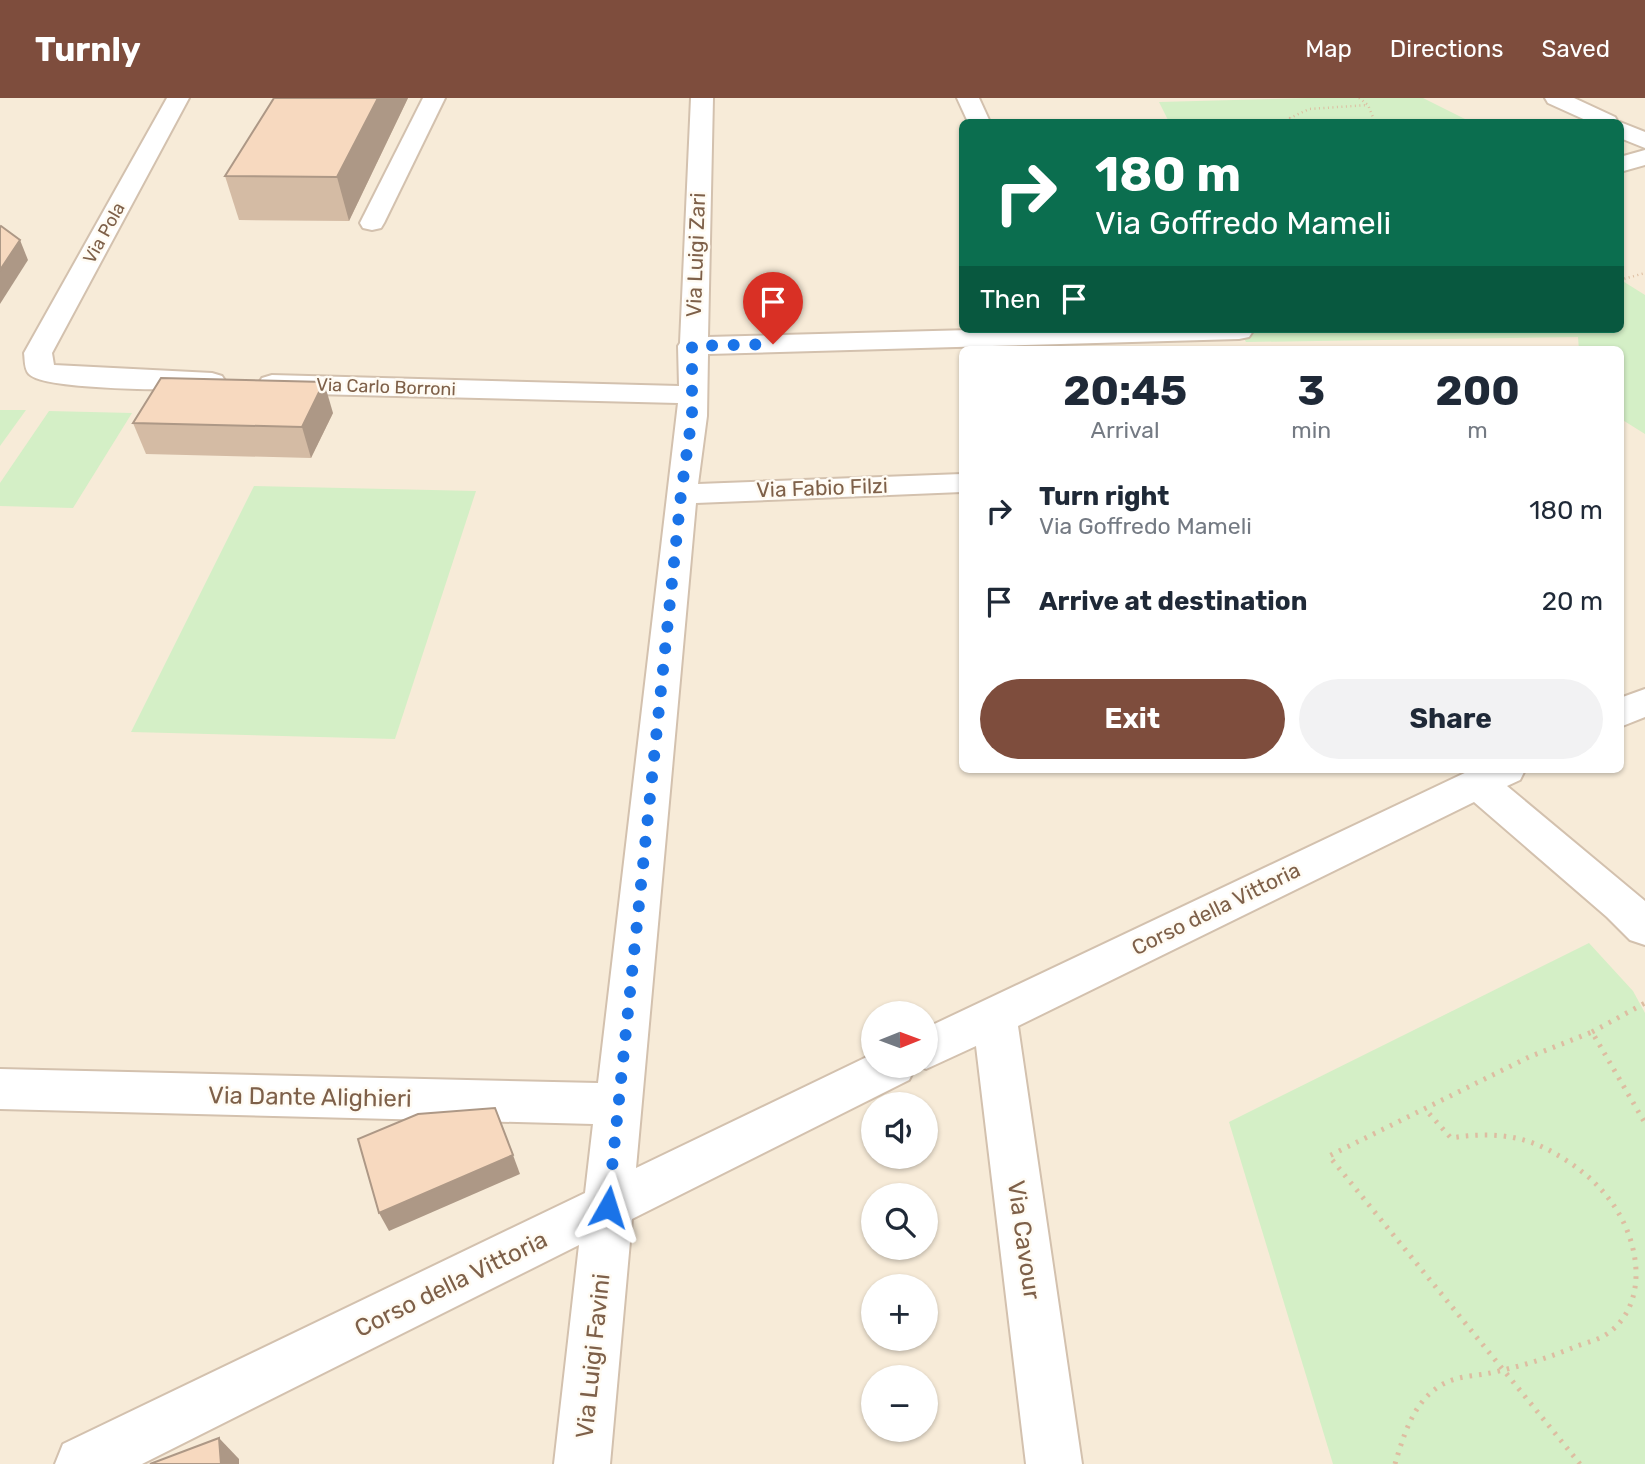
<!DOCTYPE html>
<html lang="en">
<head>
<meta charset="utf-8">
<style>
  :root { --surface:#fff; --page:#f2f2f3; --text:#1f2937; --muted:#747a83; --accent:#7e4d3d }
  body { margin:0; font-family:Rubik,sans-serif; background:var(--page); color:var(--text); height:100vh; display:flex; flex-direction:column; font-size:26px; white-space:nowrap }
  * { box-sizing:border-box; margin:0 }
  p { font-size:23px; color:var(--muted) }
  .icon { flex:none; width:38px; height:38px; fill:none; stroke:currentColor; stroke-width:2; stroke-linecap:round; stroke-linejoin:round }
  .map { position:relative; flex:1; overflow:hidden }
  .drawer { position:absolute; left:959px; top:248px; width:665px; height:427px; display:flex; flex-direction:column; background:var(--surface); border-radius:10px; box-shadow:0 2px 5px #0004 }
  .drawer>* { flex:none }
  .guide { position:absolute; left:959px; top:21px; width:665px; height:214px; border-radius:10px; box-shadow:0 2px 5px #0004; background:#0b6e4f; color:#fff; overflow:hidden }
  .needle { width:46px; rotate:89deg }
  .buttons { position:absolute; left:861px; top:903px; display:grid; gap:14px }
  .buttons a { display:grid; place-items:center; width:77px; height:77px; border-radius:50%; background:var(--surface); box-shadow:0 2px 5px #0004; font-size:35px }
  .pin { position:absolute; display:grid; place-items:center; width:60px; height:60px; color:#fff; margin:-72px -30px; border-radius:50% 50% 50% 0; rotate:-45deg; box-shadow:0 0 7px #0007 }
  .pin .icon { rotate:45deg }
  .me { position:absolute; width:77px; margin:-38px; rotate:6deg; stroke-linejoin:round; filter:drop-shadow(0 0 5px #0008) }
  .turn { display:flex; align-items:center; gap:24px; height:147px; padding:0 21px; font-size:32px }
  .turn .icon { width:91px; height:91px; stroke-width:2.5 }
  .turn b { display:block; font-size:49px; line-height:60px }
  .then { display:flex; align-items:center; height:66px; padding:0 21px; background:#0003; gap:14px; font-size:26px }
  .eta { display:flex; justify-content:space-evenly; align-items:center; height:119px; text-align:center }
  .eta b { font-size:42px; font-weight:700; line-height:49px }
  .cta { display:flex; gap:14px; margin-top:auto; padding:14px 21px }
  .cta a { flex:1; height:80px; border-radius:42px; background:var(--accent); color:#fff; font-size:28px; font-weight:700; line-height:80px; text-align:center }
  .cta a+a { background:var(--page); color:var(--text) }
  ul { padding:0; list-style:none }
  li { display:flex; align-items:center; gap:21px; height:91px; padding:0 21px }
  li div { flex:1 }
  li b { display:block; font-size:26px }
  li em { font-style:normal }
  header { display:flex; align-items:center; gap:42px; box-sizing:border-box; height:98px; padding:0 35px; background:var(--accent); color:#fff }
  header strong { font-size:33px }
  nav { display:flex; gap:38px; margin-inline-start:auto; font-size:24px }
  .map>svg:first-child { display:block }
  .residential { fill:#f7ebd8; fill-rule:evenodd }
  .green { fill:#d4efc6 }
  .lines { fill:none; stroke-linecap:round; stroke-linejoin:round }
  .street-casing { stroke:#d3c1ae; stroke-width:4 }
  .path-far2 { stroke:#ddbda1; stroke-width:2.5; stroke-dasharray:1 3.5; stroke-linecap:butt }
  .path-far1 { stroke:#ddbda1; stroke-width:3.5; stroke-dasharray:2 4.5; stroke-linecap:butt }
  .path { stroke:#ddbda1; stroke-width:5; stroke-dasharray:2.5 7; stroke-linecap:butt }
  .street { fill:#fff; fill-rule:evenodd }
  .wall { fill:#d4bba4 }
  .shaded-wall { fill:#ad9886 }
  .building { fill:#f7d9bf; stroke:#ad9886; stroke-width:2 }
  .route { stroke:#1a73e8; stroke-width:12; stroke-dasharray:0 21.6 }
  .labels { text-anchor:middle; stroke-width:5; stroke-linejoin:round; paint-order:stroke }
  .far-street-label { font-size:18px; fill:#7e6049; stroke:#fffbf3 }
  .street-label { font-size:21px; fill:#7e6049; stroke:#fffbf3 }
  .near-street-label { font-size:24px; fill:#7e6049; stroke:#fffbf3 }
</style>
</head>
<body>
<header>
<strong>Turnly</strong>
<nav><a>Map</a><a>Directions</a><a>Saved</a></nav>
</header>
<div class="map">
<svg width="1645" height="1366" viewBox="0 0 1645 1366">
  <rect width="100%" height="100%" fill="#fef8eb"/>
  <!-- residential -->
  <path class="residential" d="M0 0H1645V1366H0ZM962 24H1620V231H962ZM962 252H1620V672H962ZM873 915H926V968H873ZM873 1006H926V1059H873ZM873 1097H926V1150H873ZM873 1188H926V1241H873ZM873 1279H926V1332H873Z"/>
  <!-- green -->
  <g class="green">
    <polygon points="1308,0 1423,0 1471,24 1169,24 1159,4"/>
    <polygon points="1621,182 1645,197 1645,336 1621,321 1620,252 1579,252 1578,239 1246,244 1238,231 1620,231"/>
    <polygon points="0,312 26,312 0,348"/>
    <polygon points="49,313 132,315 73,410 0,408 0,385"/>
    <polygon points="254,388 476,393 395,641 131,634"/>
    <polygon points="1589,845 1633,893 1645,915 1645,1366 1333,1366 1229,1024"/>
  </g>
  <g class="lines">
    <defs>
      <g id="street">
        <path d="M167 0H189L52 255 54 267 212 275 222 278 226 284 222 290 212 293C182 291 44 293 29 276 24 271 25 262 24 255Z"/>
        <polygon points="423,0 445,0 384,125 381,130 372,132 363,130 360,125"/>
        <polygon points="691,0 713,0 708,239 1009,231 1253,233 1249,239 1239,241 708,256 707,318 698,386 962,376 962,394 696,405 636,1070 873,956 873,968 916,968 909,982 632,1121 610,1366 554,1366 579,1147 142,1366 55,1366 63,1346 585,1095 593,1026 0,1011 0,971 598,985 678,305 272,295 262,292 258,286 262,280 272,277 679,288 678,248 680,245"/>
        <polygon points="957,0 979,0 990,24 968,24"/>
        <polygon points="1545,0 1574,0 1615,19 1618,24 1590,24 1548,5"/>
        <polygon points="1619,24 1620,24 1645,34 1645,50 1620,40"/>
        <polygon points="1645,52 1645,67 1620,74 1620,59"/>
        <polygon points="1645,591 1645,619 1620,629 1620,600"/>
        <polygon points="1471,672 1525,672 1520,682 1507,688 1645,803 1645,847 1630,842 1607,819 1474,704 1018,928 1082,1366 1026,1366 976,948 926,971 918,968 926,968 926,930"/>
      </g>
    </defs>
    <!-- street casing -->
    <use href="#street" class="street-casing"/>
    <!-- path-far2 -->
    <g class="path-far2">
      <polyline points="1359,0 1368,7 1375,24"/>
      <polyline points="1293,24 1290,20 1309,11 1368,7"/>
      <polyline points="1620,182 1645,175"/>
      <polyline points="1387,231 1467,231"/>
    </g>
    <!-- path-far1 -->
    <polyline class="path-far1" points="1439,232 1465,232"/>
    <!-- path -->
    <g class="path">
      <polyline points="1592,934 1645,905"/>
      <path d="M1395 1366C1404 1336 1414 1302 1443 1286 1457 1278 1475 1278 1490 1275 1518 1269 1545 1261 1572 1250 1581 1246 1592 1244 1602 1239 1634 1221 1641 1184 1633 1151 1623 1108 1592 1076 1554 1055 1522 1036 1487 1034 1451 1040L1425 1011"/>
      <polyline points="1580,1366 1329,1058 1529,959 1592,934 1645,1025"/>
    </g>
    <!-- street -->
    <use href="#street" class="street"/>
  </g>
  <!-- wall -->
  <g class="wall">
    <polygon points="274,0 408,0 349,123 239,122 225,78"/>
    <polygon points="333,315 311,360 146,356 133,325"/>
  </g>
  <!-- shaded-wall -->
  <g class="shaded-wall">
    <polygon points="378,0 408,0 349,123 337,79"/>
    <polygon points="20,142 28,162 0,206 0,172"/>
    <polygon points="324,284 333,315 311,360 302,329"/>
    <polygon points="513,1057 520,1076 389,1133 379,1115"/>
    <polygon points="219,1340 239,1361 239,1366 221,1366"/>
  </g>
  <!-- building -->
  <g class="building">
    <polygon points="274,0 378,0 337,79 225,78"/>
    <polygon points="1,128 20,142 0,172 0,129"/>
    <polygon points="161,280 324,284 302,329 133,325"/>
    <polygon points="495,1010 513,1057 379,1115 358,1041 418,1016"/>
    <polygon points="219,1340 221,1366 150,1366"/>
  </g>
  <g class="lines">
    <!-- route -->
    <polyline class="route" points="608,1109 681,396 692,318 692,248 773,246"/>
  </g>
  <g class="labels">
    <!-- far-street labels -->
    <g class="far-street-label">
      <text transform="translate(104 135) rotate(-61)" y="6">Via Pola</text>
      <text transform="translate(386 289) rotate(2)" y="6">Via Carlo Borroni</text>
    </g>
    <!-- street labels -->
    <g class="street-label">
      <text transform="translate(696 157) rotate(-88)" y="7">Via Luigi Zari</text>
      <text transform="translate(822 390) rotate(-2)" y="7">Via Fabio Filzi</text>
      <text transform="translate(1216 811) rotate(-26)" y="7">Corso della Vittoria</text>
    </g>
    <!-- near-street labels -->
    <g class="near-street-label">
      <text transform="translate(310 999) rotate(1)" y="8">Via Dante Alighieri</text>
      <text transform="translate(1024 1142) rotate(82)" y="8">Via Cavour</text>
      <text transform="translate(451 1186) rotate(-26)" y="8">Corso della Vittoria</text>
      <text transform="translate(593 1258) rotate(-84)" y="8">Via Luigi Favini</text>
    </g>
  </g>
</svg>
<div class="buttons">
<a><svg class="needle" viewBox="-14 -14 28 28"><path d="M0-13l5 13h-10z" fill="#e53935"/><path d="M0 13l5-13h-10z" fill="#747a83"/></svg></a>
<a><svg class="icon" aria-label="sound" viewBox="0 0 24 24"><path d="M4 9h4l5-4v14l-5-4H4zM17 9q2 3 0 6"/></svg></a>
<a><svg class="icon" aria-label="search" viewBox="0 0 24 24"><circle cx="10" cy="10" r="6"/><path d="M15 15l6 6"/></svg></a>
<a>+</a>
<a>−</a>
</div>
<div class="pin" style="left:773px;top:246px;background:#d93025"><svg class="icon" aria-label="arrive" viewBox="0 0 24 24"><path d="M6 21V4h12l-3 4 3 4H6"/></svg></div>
<svg class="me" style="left:608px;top:1109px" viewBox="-20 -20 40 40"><path d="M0-17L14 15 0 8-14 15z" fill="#1a73e8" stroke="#fff" stroke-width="4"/></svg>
<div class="guide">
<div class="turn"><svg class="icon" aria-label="right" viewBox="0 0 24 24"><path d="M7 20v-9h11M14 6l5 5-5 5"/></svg><div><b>180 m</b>Via Goffredo Mameli</div></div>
<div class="then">Then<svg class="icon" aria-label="arrive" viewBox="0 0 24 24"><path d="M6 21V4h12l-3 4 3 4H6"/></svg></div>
</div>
<section class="drawer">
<div class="eta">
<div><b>20:45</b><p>Arrival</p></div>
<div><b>3</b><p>min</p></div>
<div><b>200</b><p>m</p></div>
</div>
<ul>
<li><svg class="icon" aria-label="right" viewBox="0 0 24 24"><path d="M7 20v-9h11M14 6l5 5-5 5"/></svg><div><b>Turn right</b><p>Via Goffredo Mameli</p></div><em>180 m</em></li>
<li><svg class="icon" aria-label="arrive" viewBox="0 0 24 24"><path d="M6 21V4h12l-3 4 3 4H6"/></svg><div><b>Arrive at destination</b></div><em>20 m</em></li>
</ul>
<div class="cta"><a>Exit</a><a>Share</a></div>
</section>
</div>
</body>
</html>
